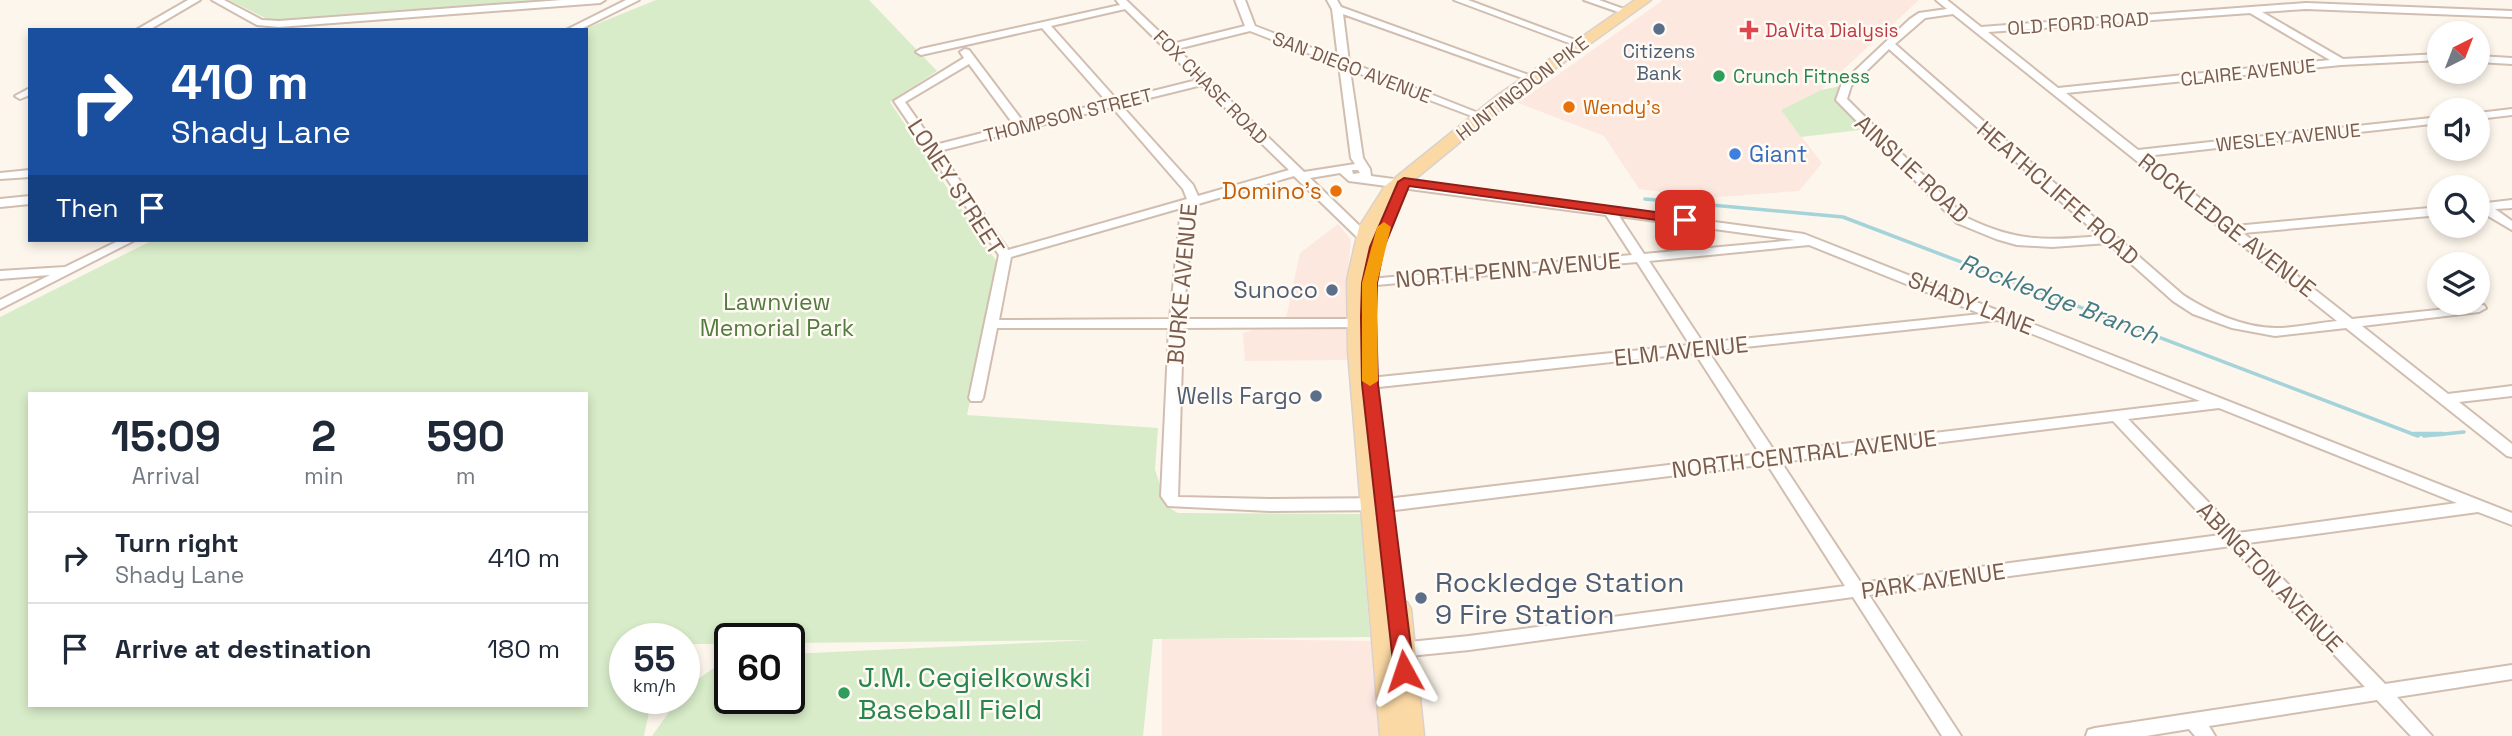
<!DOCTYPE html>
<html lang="en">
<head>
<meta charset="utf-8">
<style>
  :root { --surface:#fff; --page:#f2f2f3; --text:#1f2937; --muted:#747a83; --line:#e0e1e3 }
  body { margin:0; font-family:"Space Grotesk",sans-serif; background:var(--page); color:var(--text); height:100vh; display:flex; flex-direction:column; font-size:26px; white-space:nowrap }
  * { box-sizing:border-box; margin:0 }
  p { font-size:23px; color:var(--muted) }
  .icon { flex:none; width:38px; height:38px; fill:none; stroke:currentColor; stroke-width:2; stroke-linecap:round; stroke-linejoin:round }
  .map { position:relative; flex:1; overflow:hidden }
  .drawer { position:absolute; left:28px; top:392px; width:560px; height:315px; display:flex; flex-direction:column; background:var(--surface); border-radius:0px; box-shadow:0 4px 10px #0003 }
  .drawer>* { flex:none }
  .hud { position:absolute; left:28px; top:28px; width:560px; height:214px; border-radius:0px; box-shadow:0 4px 10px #0003; background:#1a4fa0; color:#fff; overflow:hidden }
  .needle { width:46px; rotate:42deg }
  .fabs { position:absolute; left:2427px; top:21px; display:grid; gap:14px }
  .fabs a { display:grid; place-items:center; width:63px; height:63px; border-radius:50%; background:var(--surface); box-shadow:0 4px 10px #0003; font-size:35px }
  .speed { position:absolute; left:609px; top:623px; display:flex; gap:14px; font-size:35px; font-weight:700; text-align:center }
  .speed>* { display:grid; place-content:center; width:91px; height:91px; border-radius:50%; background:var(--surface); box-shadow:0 4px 10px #0003; line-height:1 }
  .speed small { font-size:18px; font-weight:400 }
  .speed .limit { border:4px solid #111; border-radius:10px; background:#fff; color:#111 }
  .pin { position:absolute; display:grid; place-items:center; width:60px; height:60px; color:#fff; margin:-30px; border-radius:14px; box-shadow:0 4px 10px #0006 }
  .me { position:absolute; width:77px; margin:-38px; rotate:355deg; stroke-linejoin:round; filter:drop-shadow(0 0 5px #0008) }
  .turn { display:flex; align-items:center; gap:24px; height:147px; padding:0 28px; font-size:32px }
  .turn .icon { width:91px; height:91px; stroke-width:2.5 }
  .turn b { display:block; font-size:49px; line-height:60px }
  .then { display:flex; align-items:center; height:66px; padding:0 28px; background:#0003; gap:14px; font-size:26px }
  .eta { display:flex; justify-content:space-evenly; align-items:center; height:119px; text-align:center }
  .eta b { font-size:42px; font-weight:800; line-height:49px }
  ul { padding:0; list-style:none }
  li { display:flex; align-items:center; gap:21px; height:91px; padding:0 28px; border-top:2px solid var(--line) }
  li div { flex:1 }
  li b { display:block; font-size:26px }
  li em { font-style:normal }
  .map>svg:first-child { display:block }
  .commercial { fill:#fde8e0 }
  .green { fill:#d8ecc9; fill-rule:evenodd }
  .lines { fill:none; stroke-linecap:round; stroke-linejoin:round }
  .stream-far1 { stroke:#a5d3da; stroke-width:3.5 }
  .stream { stroke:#a5d3da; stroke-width:4.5 }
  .minor-casing { stroke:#d1beb0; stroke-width:4 }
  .primary-casing { stroke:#dad1cd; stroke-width:3 }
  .minor { fill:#fff; fill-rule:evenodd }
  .primary { fill:#fbd9a5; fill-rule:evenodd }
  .route { fill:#d93025; stroke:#8d1f18; stroke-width:2 }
  .slow { fill:#f59e0b }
  .service-dot { fill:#5c6f8a; stroke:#fffaf3; stroke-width:2.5 }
  .health-dot { fill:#e0444e; stroke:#fffaf3; stroke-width:2.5 }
  .leisure-dot { fill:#2e9e5b; stroke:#fffaf3; stroke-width:2.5 }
  .food-dot { fill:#e8710a; stroke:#fffaf3; stroke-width:2.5 }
  .shop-dot { fill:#3f7fe0; stroke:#fffaf3; stroke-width:2.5 }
  .labels { text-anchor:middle; stroke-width:5; stroke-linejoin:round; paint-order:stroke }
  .far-street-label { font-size:19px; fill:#7a5c4d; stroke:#fffaf3 }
  .far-health-label { font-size:19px; fill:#be3a42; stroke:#fffaf3; text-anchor:start }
  .far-service-label { font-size:19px; fill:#4e5e75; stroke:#fffaf3 }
  .far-leisure-label { font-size:19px; fill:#27864d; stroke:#fffaf3; text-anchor:start }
  .far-food-label { font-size:19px; fill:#c56008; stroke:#fffaf3; text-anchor:start }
  .shop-label { font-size:23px; fill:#366cbe; stroke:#fffaf3; text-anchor:start }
  .street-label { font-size:23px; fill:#7a5c4d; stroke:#fffaf3 }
  .food-label { font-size:23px; fill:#c56008; stroke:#fffaf3; text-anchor:end }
  .service-label { font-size:23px; fill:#4e5e75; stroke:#fffaf3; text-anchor:end }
  .park-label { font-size:23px; fill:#537a41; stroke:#fffaf3 }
  .water-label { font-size:24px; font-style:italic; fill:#437c86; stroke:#fffaf3 }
  .near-service-label { font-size:28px; fill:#4e5e75; stroke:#fffaf3; text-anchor:start }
  .near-leisure-label { font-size:28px; fill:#27864d; stroke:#fffaf3; text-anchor:start }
</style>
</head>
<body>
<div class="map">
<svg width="2512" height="736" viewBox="0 0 2512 736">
  <rect width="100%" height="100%" fill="#fdf6ec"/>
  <!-- commercial -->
  <g class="commercial">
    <polygon points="1663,0 1919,0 1821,90 1781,110 1822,163 1799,191 1705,198 1639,189 1604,136 1518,103"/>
    <polygon points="1338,224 1351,240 1346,293 1347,360 1245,361 1243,333 1251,331 1251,326 1284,327 1300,253"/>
    <polygon points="1162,638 1371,641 1380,736 1162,736"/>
  </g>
  <!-- green -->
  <g class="green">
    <polygon points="229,0 563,0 283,21 267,19"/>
    <path d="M656 0H869L937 71 890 102 998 264 967 415 1158 428 1155 469 1166 506 1178 513 1361 514 1370 637 1153 639 1143 736H652L679 698H684V693C698 679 711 667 730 661V698H789V654L1091 640 789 643V639H730V644H684V639H625V698H652L644 736H0V317L153 240H586V30H582ZM30 394H586V705H30Z"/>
    <polygon points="1846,85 1842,92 1868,129 1801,137 1781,110 1821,90"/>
  </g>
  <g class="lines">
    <!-- stream-far1 -->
    <g class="stream-far1">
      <polyline points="1645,199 1843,217 2418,436"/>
      <polyline points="2424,436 2464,432"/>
    </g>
    <!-- stream -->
    <polyline class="stream" points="2413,434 2443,434"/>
    <defs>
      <g id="minor">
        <polygon points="188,0 200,0 149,30 136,30"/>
        <polygon points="212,0 224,0 262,20 279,21 562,0 605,0 600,3 279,27 257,25"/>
        <polygon points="626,0 639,0 579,30 566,30"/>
        <path d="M1116 0H1126L1172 44 1245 26 1235 0H1245L1255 26 1338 58 1332 9 1327 0H1337L1341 7 1537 78 1532 81 1528 80 1343 14 1349 62 1486 116 1481 119 1477 118 1350 70 1363 158 1370 169 1371 176 1804 234 2512 513V525L2478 512 2248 543 2385 684 2512 665V679L2397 697 2432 736H2411L2377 700 2209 726 2215 736H2195L2189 729 2146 736H2086L2088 730 2095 728 2365 687 2231 546 1869 595 1961 736H1942L1853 597 1469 650 1399 657 1393 655 1390 650 1393 645 1399 643 1469 636 1845 586 1767 464 1395 510 1270 511 1168 506 1161 496 1169 328H997L983 398 981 401H971L969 398 999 255 894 101 964 58 960 52 965 49 969 50 1024 123 1107 102 1042 28 921 55 916 52 921 49 1120 5ZM1125 9 1197 80 1117 100 1051 26ZM1250 31 1339 65 1351 158 1355 164 1304 172 1177 49ZM969 64 1014 125 935 145 905 102ZM1202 85 1289 170 1198 196 1193 185 1121 105ZM1112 107 1183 189 1187 199 1008 250 939 151ZM1352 170H1358L1360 173 1353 174ZM1340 173 1349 181 1606 215 1632 255 1370 279 1365 280 1364 283 1365 286 1637 262 1690 345 1360 379 1355 381 1353 384 1355 387 1360 389 1695 353 1760 454 1395 498 1270 499 1178 497 1183 328 1368 327 1375 323 1368 319H1183L1193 210 1198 204 1294 176 1361 241H1369L1371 238 1369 235 1310 178ZM1181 208 1170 319 999 320 1011 257ZM1619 216 1795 240 1644 254ZM1809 245 1981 314 1703 343 1649 261ZM1998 320 2200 401 1775 452 1708 351ZM2219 408 2457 503 2238 533 2128 419ZM2113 421 2220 535 1861 583 1781 462Z"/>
        <polygon points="1454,0 1468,0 1586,44 1577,46"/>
        <polygon points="1584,0 1599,0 1632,12 1624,14"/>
        <path d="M1936 0H1947L1981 27 2306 3 2512 11V17L2306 9 2262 12 2343 59 2440 54V60L2341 65 2066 93 2138 150 2440 117V123L2146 156 2235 226 2440 207V215L2243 233 2352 319 2484 305 2486 308 2479 312 2362 326 2448 394 2512 386V396L2459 402 2512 444V457L2507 456 2346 328 2275 336 2232 328 2193 314 2173 301 2108 243 2052 247 2017 245 1996 239 1957 223 1836 100 1842 83 1910 19 1919 13 1947 9ZM2250 13 2330 60 2058 88 1988 32ZM1953 14 2337 321C2317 323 2296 328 2276 328 2244 328 2209 312 2183 295L1895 44 1925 18ZM1889 49 2100 236C2046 241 2016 242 1965 217L1847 99 1851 86Z"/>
        <polygon points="2478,56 2512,58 2512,64 2478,62"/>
        <polygon points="30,88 30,95 20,99 15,96"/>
        <polygon points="2512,109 2512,115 2478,119 2478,113"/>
        <polygon points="30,170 30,177 0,179 0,173"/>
        <polygon points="30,196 30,204 0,207 0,199"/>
        <polygon points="2512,200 2512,208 2495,209 2512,221 2512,230 2478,210 2478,204"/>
        <polygon points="120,240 135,240 0,309 0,300 50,275 0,279 0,271 65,267"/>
      </g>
      <polygon id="primary" points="1635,0 1651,0 1510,101 1398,193 1377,227 1367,280 1368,352 1394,600 1407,602 1411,609 1424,736 1380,736 1348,352 1347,280 1359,227 1385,186 1498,95"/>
    </defs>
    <!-- minor casing -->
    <use href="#minor" class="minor-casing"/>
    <!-- primary casing -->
    <use href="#primary" class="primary-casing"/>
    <!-- minor -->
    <use href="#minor" class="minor"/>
    <!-- primary -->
    <use href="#primary" class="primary"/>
  </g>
  <!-- route -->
  <polygon class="route" points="1404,178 1685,216 1691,220 1685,224 1409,186 1384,247 1377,283 1376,317 1378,384 1414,671 1411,677 1397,677 1394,671 1362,384 1361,317 1362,283 1370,247 1398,182"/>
  <!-- slow -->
  <polygon class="slow" points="1384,222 1391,227 1377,283 1378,381 1370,386 1362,381 1362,283 1377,227"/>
  <!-- markers -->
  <g class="service-dot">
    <circle cx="1659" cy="29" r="7"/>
    <circle cx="1332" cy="290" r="7"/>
    <circle cx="1316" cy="396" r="7"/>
    <circle cx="1421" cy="598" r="7"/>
  </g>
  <path class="health-dot" d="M1745.5 19.5h7v7h7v7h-7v7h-7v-7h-7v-7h7z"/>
  <g class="leisure-dot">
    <circle cx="1719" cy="76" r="7"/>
    <circle cx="844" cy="693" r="7"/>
  </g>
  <g class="food-dot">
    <circle cx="1569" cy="107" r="7"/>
    <circle cx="1336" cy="191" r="7"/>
  </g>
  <circle class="shop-dot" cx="1735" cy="154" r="7"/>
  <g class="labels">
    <!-- far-street labels -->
    <g class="far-street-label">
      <text transform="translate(2078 23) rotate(-4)" y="7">OLD FORD ROAD</text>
      <text transform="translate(1352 67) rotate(21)" y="7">SAN DIEGO AVENUE</text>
      <text transform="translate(2248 72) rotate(-6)" y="7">CLAIRE AVENUE</text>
      <text transform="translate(1211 87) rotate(45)" y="7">FOX CHASE ROAD</text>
      <text transform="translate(1522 88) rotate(-37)" y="7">HUNTINGDON PIKE</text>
      <text transform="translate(1068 115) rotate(-14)" y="7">THOMPSON STREET</text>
      <text transform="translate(2288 137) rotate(-6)" y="7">WESLEY AVENUE</text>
    </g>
    <!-- far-health labels -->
    <g class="far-health-label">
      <text x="1765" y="37">DaVita Dialysis</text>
    </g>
    <!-- far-service labels -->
    <g class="far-service-label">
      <text x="1659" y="58">Citizens<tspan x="1659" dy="22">Bank</tspan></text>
    </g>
    <!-- far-leisure labels -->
    <g class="far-leisure-label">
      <text x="1733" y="83">Crunch Fitness</text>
    </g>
    <!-- far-food labels -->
    <g class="far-food-label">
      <text x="1583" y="114">Wendy's</text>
    </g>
    <!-- shop labels -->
    <g class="shop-label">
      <text x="1749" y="162">Giant</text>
    </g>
    <!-- street labels -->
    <g class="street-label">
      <text transform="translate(1912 169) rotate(43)" y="8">AINSLIE ROAD</text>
      <text transform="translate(956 187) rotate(57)" y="8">LONEY STREET</text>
      <text transform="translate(2058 193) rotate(41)" y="8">HEATHCLIFFE ROAD</text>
      <text transform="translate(2227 225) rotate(38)" y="8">ROCKLEDGE AVENUE</text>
      <text transform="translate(1508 270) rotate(-5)" y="8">NORTH PENN AVENUE</text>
      <text transform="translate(1182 284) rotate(-85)" y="8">BURKE AVENUE</text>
      <text transform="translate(1971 303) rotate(22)" y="8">SHADY LANE</text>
      <text transform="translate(1681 351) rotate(-6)" y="8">ELM AVENUE</text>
      <text transform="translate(1804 454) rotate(-7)" y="8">NORTH CENTRAL AVENUE</text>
      <text transform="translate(2270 577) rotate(46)" y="8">ABINGTON AVENUE</text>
      <text transform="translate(1933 581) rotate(-8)" y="8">PARK AVENUE</text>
    </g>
    <!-- food labels -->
    <g class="food-label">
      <text x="1322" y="199">Domino's</text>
    </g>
    <!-- service labels -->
    <g class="service-label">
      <text x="1318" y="298">Sunoco</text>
      <text x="1302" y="404">Wells Fargo</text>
    </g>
    <!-- park labels -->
    <g class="park-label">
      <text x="777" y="310">Lawnview<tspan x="777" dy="26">Memorial Park</tspan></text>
    </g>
    <!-- water labels -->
    <g class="water-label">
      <text transform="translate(2059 299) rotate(21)" y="8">Rockledge Branch</text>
    </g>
    <!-- near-service labels -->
    <g class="near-service-label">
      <text x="1435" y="592">Rockledge Station<tspan x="1435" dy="32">9 Fire Station</tspan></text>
    </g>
    <!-- near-leisure labels -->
    <g class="near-leisure-label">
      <text x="858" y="687">J.M. Cegielkowski<tspan x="858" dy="32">Baseball Field</tspan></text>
    </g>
  </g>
</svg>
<div class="fabs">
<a><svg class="needle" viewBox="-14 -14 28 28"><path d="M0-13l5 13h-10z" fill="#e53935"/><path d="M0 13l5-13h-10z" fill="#747a83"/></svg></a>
<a><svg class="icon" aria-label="sound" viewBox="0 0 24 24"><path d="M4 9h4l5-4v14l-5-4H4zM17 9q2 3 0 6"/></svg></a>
<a><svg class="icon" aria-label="search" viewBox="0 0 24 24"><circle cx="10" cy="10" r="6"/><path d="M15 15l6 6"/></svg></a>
<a><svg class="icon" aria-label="layers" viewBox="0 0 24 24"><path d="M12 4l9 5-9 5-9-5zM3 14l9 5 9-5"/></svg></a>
</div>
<div class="speed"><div>55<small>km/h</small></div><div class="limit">60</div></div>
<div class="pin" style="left:1685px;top:220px;background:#d93025"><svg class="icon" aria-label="arrive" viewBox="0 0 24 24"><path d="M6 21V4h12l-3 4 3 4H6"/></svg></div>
<svg class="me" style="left:1404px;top:671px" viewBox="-20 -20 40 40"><path d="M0-17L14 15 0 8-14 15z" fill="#d93025" stroke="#fff" stroke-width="4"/></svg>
<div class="hud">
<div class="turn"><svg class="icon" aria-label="right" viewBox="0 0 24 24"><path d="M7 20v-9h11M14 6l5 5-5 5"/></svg><div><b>410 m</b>Shady Lane</div></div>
<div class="then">Then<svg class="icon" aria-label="arrive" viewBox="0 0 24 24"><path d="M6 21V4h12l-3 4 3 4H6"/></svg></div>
</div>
<section class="drawer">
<div class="eta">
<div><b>15:09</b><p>Arrival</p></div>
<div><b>2</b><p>min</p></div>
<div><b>590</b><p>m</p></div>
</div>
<ul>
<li><svg class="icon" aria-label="right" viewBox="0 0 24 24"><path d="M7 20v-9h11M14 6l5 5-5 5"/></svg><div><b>Turn right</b><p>Shady Lane</p></div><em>410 m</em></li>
<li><svg class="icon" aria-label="arrive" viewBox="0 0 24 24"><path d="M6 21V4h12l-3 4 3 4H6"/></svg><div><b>Arrive at destination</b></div><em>180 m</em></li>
</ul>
</section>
</div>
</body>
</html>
